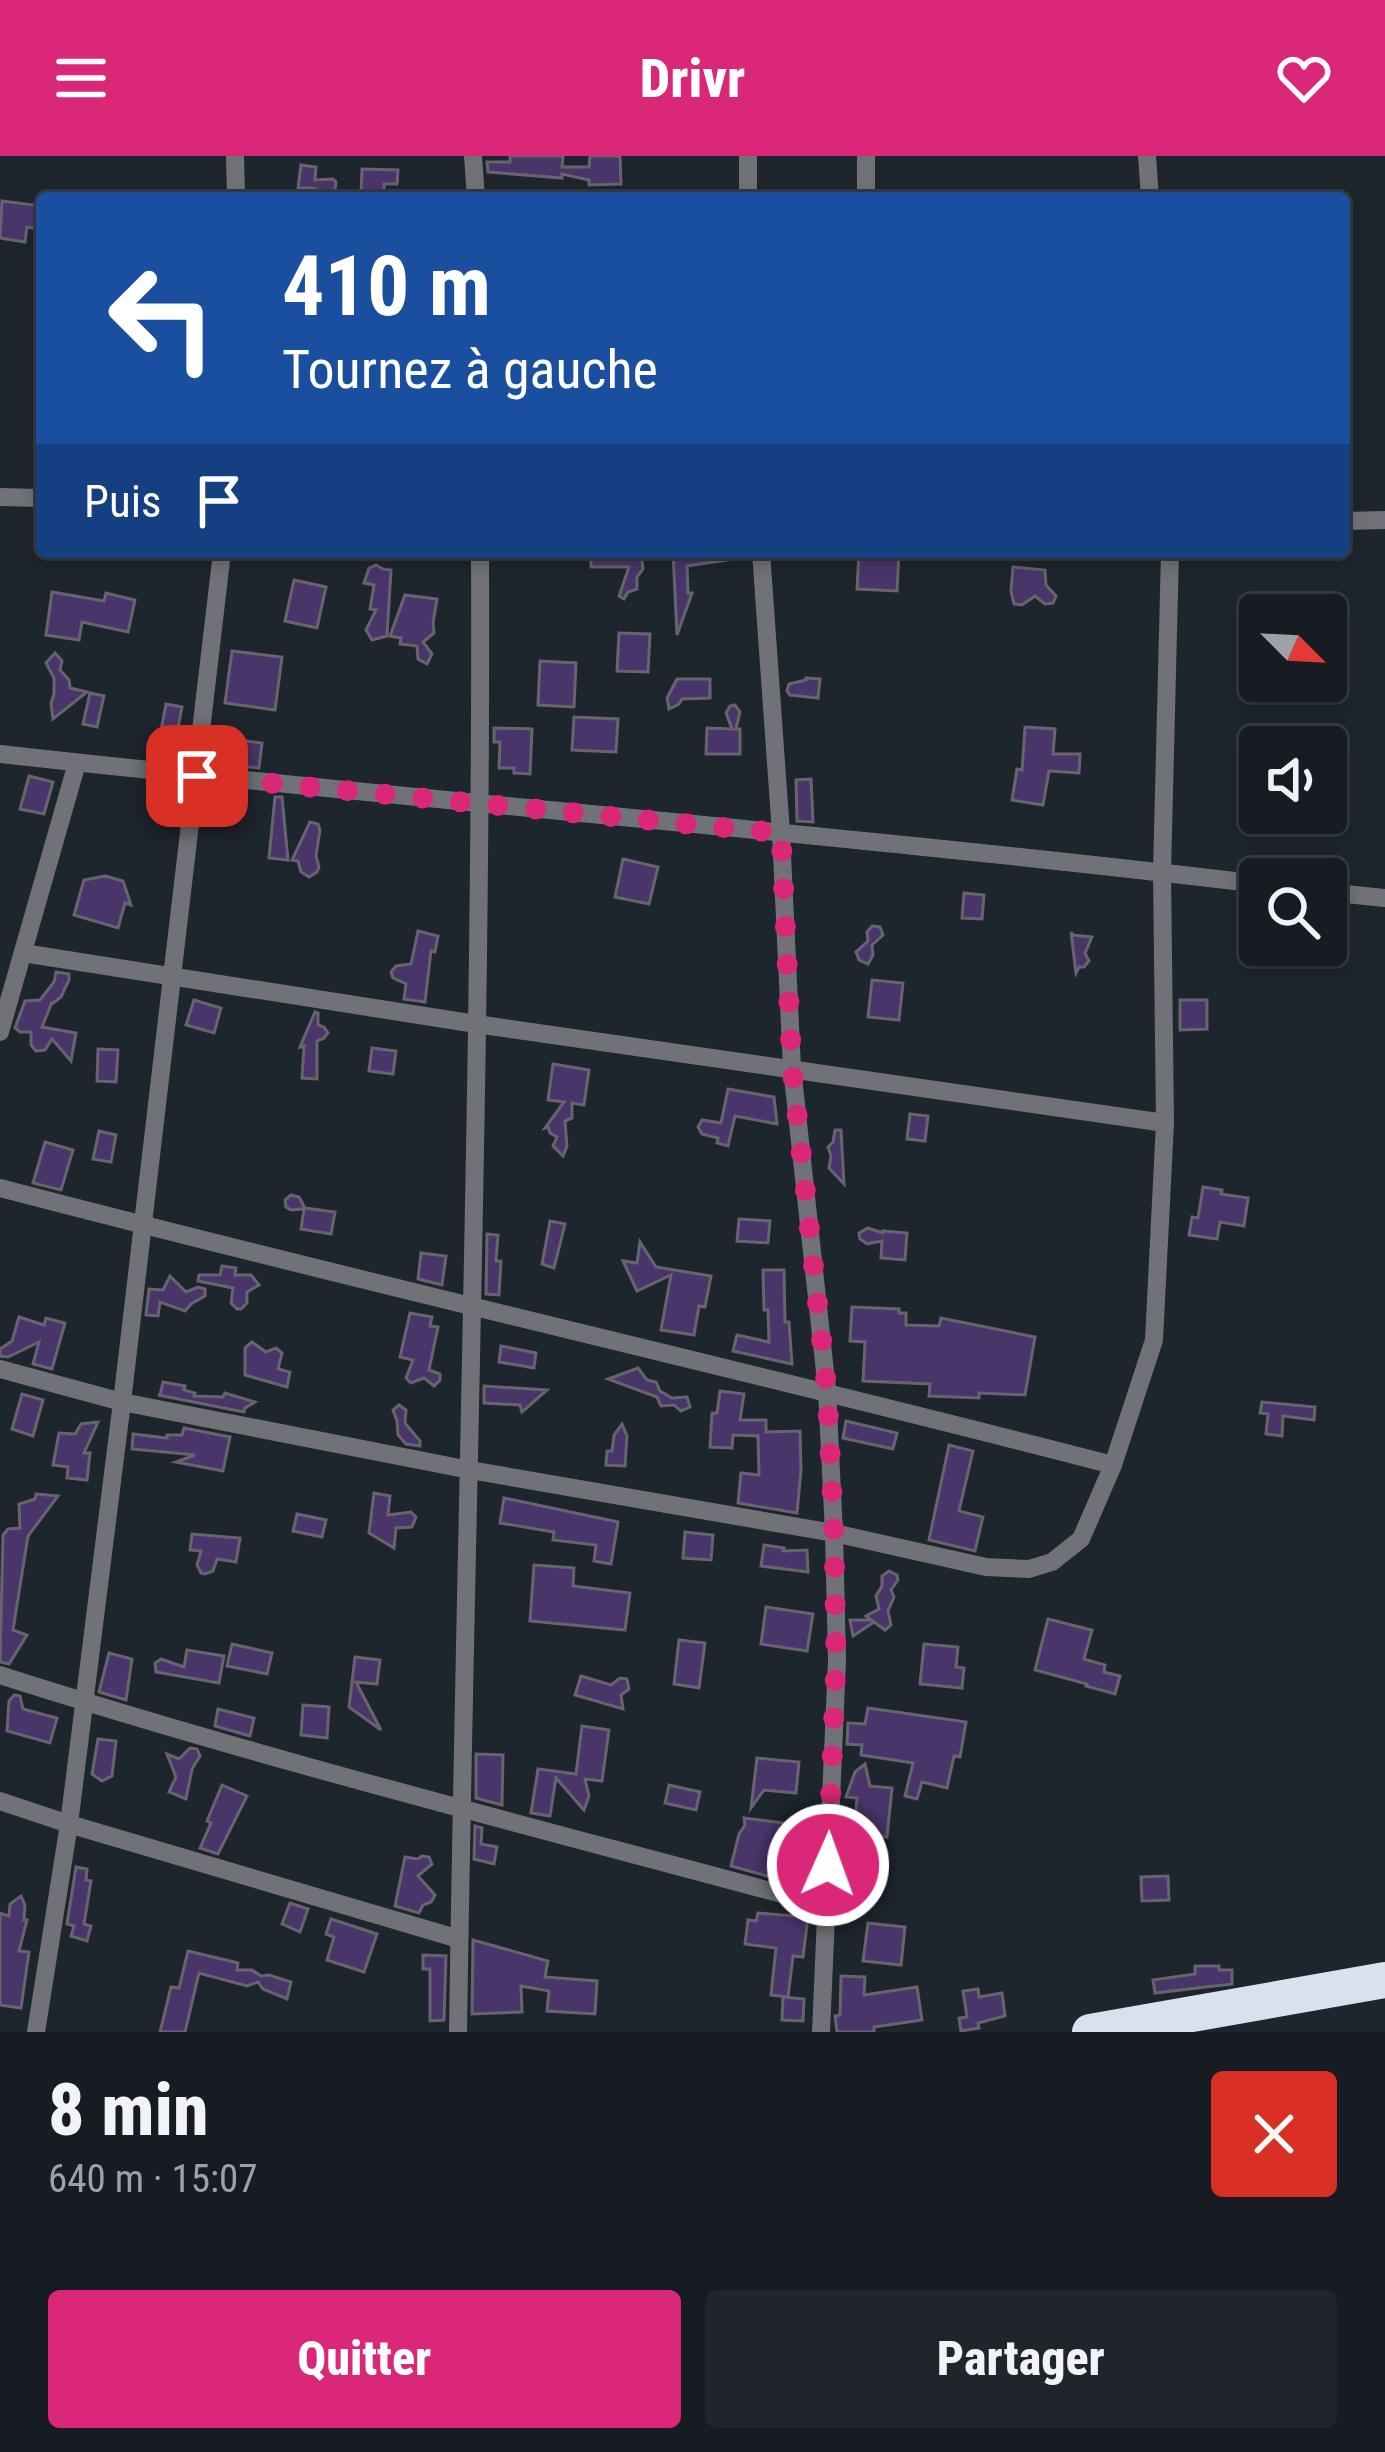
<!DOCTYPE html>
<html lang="fr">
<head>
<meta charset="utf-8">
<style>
  :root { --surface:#161c22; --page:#1f252a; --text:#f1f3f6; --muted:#9ea1a5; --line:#353a40; --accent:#db2777 }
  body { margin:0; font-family:"Roboto Condensed",sans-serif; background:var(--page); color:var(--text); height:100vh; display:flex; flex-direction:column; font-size:45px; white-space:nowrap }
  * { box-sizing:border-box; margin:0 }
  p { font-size:39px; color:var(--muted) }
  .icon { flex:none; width:66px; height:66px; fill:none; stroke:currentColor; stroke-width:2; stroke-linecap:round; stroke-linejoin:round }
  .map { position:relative; height:1876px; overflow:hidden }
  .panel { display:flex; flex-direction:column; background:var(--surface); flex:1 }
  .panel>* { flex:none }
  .hud { position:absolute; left:36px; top:36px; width:1314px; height:366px; border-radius:12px; box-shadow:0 6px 18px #0003,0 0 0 3px var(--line); background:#1a4fa0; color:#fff; overflow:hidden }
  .needle { width:78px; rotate:114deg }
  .controls { position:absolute; left:1239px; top:438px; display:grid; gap:24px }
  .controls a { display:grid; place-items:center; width:108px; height:108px; border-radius:12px; background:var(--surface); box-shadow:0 6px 18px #0003,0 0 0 3px var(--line); font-size:60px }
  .pin { position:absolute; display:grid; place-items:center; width:102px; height:102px; color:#fff; margin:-51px; border-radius:24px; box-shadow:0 6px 18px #0006 }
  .me { position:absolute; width:132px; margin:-66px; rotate:2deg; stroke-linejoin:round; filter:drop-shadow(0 0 9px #0008) }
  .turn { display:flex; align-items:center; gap:42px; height:252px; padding:0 48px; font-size:54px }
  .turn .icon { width:156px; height:156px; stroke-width:2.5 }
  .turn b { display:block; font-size:84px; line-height:102px }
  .then { display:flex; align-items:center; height:114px; padding:0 48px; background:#0003; gap:24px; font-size:45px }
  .round { display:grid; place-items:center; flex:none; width:126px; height:126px; border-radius:12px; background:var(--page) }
  .summary { display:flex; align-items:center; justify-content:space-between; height:204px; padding:0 48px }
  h1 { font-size:72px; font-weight:800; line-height:90px }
  .cta { display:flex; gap:24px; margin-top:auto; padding:24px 48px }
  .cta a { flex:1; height:138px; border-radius:12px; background:var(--accent); color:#fff; font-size:48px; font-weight:800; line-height:138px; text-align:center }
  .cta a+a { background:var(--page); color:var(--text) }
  header { display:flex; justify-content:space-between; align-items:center; height:156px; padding:0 48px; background:var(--accent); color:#fff; font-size:54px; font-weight:800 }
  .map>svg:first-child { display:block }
  .building { fill:#4a356b; stroke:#67636f; stroke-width:3 }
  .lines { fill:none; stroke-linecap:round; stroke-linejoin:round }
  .street { stroke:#707277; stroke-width:18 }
  .highway { stroke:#dae1ee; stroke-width:36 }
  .route { stroke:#db2777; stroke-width:21; stroke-dasharray:0 37.8 }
</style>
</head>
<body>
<header><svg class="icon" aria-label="menu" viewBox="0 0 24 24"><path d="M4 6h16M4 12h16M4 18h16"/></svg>Drivr<svg class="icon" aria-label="heart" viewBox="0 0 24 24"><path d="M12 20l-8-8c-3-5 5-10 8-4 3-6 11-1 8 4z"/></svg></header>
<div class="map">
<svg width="1385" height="1876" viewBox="0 0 1385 1876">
  <rect width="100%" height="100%" fill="#1d252d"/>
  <!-- building -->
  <g class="building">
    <polygon points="510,0 563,0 562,11 589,11 590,0 620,0 621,28 589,29 589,24 562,18 562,22 488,16 487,6 510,6"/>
    <polygon points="301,9 316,11 315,24 333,23 336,26 335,34 328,38 313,32 298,32"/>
    <polygon points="362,13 398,14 397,28 384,28 384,40 361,39"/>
    <polygon points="2,45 41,50 37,73 27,71 25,86 0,82"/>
    <polygon points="591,396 641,396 643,413 637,421 637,433 628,436 624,443 619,440 629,411 591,411"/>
    <polygon points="673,396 726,396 727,404 687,410 688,437 692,437 677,479"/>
    <polygon points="859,396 899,396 897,435 857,433"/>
    <polygon points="376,409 383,413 391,414 387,480 372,484 366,474 376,454 370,453 374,429 364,427 369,412"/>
    <polygon points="1013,411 1045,414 1046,429 1056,440 1053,447 1045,448 1035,440 1022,449 1014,448 1011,435"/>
    <polygon points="294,424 326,431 317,472 285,465"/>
    <polygon points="52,436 104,445 106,437 135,444 128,476 82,466 79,484 46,479"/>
    <polygon points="405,439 437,443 433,467 434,477 423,486 432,498 427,508 418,503 417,490 400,488 401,482 390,480"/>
    <polygon points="619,477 650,478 648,516 617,515"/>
    <polygon points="232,495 282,501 275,554 225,547"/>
    <polygon points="55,497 62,505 60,514 69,524 70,532 87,536 53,563 51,547 54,538 54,522 46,507"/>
    <polygon points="540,505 576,507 574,551 538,549"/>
    <polygon points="806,522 820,523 818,542 790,539 787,535 789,528 806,524"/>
    <polygon points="677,523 710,523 710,542 682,543 679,548 669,553 667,542"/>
    <polygon points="90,537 104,540 97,571 83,568"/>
    <polygon points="166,548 182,551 172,603 156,600"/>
    <polygon points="735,549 740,556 736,573 740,573 740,598 706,598 707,572 732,573 726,557 730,550"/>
    <polygon points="574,561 618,563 616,596 572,594"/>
    <polygon points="1025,571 1055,573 1053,598 1080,598 1079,617 1049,615 1043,649 1012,644 1017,613 1022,614"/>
    <polygon points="494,572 532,573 530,618 514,617 514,612 499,612 500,586 494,586"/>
    <polygon points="217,581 262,587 259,612 214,607"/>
    <polygon points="29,620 53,626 44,658 20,653"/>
    <polygon points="811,623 813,666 797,665 796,624"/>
    <polygon points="275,641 282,641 288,704 269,702"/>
    <polygon points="310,666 318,668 320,674 316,700 319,711 317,716 309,721 301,716 298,705 292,704"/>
    <polygon points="623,703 658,711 649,748 615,741"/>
    <polygon points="105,720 123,725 131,749 125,747 118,772 74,759 84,724"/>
    <polygon points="964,737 984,739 982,763 962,762"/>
    <polygon points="872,770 880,771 883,779 872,789 873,799 868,808 859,804 856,796 868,785 867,776"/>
    <polygon points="418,775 438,780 435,796 431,795 425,846 404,843 406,828 393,822 391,816 396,810 411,808"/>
    <polygon points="1071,776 1073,779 1092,781 1085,797 1089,805 1084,811 1079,811 1076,817"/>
    <polygon points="56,816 69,818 69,824 61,841 52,848 52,846 42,871 76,877 71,905 52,883 45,894 36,895 31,889 31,876 20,876 15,872 25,845 40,844 54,826"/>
    <polygon points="872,824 903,827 899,864 868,861"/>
    <polygon points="194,844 221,852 214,877 186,869"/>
    <polygon points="1180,844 1207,844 1207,873 1180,874"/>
    <polygon points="315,856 318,857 318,869 324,871 328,877 324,882 317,885 317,923 302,922 304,890 300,891"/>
    <polygon points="372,892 396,895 393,918 369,915"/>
    <polygon points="98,893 118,894 116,926 97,925"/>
    <polygon points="553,908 589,914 584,949 572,947 572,962 565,965 567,990 563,1000 553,990 557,981 550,977 548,971 545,972 564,946 548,944"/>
    <polygon points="728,933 774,941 777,968 735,960 728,990 717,987 718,982 702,978 698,971 702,964 721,967"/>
    <polygon points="910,958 928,960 925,985 907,983"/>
    <polygon points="835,974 841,974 844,1028 829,1012 831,1000 828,991 833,986"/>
    <polygon points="99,975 116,979 111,1006 93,1003"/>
    <polygon points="45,986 73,994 61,1034 33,1027"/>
    <polygon points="1203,1031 1222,1034 1221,1038 1248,1042 1244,1070 1220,1066 1217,1083 1189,1079 1192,1061 1198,1062"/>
    <polygon points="291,1039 299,1041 305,1052 335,1056 331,1078 301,1073 304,1053 291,1054 286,1051 285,1044"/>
    <polygon points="739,1063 770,1065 768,1087 737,1085"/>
    <polygon points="550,1065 565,1068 554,1112 542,1108"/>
    <polygon points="868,1072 883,1077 883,1075 907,1077 905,1104 881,1102 882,1085 867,1088 860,1083 859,1077"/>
    <polygon points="487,1078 498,1079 496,1105 501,1105 499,1139 486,1138"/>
    <polygon points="640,1086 656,1111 711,1120 705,1151 699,1150 694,1179 661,1174 671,1119 637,1135 623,1105 637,1107"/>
    <polygon points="421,1097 446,1100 442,1129 418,1123"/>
    <polygon points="222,1110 236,1112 235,1119 251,1119 259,1129 247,1136 247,1147 241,1153 237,1153 231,1147 233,1132 198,1125 199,1119 220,1119"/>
    <polygon points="763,1114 784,1114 785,1166 789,1166 792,1208 733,1195 737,1179 769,1186 768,1154 764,1154"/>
    <polygon points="170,1120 186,1136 198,1131 205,1133 205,1140 191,1148 185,1155 160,1146 158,1160 146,1159 149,1133 163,1134"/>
    <polygon points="852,1151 899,1153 899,1157 906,1157 906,1169 939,1170 941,1162 1035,1181 1025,1239 979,1237 979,1242 929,1240 930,1228 863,1225 865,1186 850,1185"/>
    <polygon points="410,1157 432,1161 430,1170 438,1171 429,1214 440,1218 440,1224 434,1230 424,1222 411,1227 406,1222 413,1204 400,1201"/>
    <polygon points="19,1161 44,1169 46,1162 65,1167 52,1213 33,1208 39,1186 8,1201 0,1200 0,1193 12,1185"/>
    <polygon points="252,1186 266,1196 276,1192 282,1197 278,1213 290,1216 287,1231 245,1219 245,1192"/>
    <polygon points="501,1190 536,1197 534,1212 499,1206"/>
    <polygon points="638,1212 647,1224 656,1226 660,1235 672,1242 687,1241 690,1251 681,1255 674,1249 661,1250 657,1241 608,1223"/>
    <polygon points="163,1226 185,1230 184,1234 195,1237 194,1240 223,1241 225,1237 255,1246 245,1252 244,1256 158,1239 160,1239"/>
    <polygon points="484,1230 547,1234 522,1256 520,1249 484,1247"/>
    <polygon points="720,1235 744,1238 740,1264 766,1264 766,1276 800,1275 801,1315 797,1357 738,1347 741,1317 759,1319 758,1280 733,1279 732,1292 710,1291 712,1257 717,1257"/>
    <polygon points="22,1238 43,1244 33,1280 12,1273"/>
    <polygon points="1262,1246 1315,1251 1314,1264 1283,1260 1282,1280 1266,1278 1268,1258 1260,1257"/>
    <polygon points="399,1249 406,1254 405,1267 420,1285 420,1290 406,1288 398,1279 397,1265 393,1254"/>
    <polygon points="846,1265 897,1277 893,1293 843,1282"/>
    <polygon points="98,1266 84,1297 90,1297 87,1324 67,1322 68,1311 53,1309 59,1277 75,1278 81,1268"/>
    <polygon points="622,1268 627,1280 625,1310 606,1309 607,1295 612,1295 614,1279"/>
    <polygon points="184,1272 230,1281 223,1315 176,1306 195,1299 132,1293 133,1278 167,1282 167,1279 182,1279"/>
    <polygon points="949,1289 973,1295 959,1355 983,1361 975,1395 929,1384"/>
    <polygon points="374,1337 390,1340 388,1359 411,1356 416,1361 412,1371 396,1372 394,1392 369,1377"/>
    <polygon points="36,1338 58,1340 28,1380 13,1474 27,1479 9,1508 0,1506 3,1379 8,1373 20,1372 19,1348 35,1343"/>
    <polygon points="504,1342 618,1366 611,1408 594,1405 596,1389 553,1384 554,1376 500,1367"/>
    <polygon points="297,1358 326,1364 322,1381 293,1375"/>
    <polygon points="685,1376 713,1379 711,1404 683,1402"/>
    <polygon points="192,1378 240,1382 236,1406 217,1403 213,1415 205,1418 201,1417 197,1409 201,1395 190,1394"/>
    <polygon points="764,1389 784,1392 783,1395 807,1394 808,1416 761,1410"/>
    <polygon points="534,1409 574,1412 573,1430 630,1437 625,1474 530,1465"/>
    <polygon points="889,1415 897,1419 898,1424 891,1434 894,1441 888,1455 891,1469 885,1474 874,1466 853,1480 850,1464 871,1464 866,1460 879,1453 876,1440 882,1430 882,1420"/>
    <polygon points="766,1451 813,1458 807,1495 761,1488"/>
    <polygon points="1048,1463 1092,1474 1084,1503 1105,1509 1104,1516 1120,1520 1115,1538 1086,1530 1087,1528 1035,1514"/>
    <polygon points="679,1484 705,1487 699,1532 674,1528"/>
    <polygon points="232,1488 272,1497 267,1518 227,1510"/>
    <polygon points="924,1488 958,1491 956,1511 964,1512 962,1532 920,1528"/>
    <polygon points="187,1494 224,1500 219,1527 156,1516 155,1507 161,1503 184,1511"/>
    <polygon points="109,1497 132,1503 126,1544 99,1536"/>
    <polygon points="355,1501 380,1504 377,1528 356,1526 381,1574 349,1551"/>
    <polygon points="581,1520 611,1529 620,1522 627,1523 629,1533 621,1539 623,1553 575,1539"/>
    <polygon points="14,1539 20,1540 23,1553 57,1562 50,1587 7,1575 9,1545"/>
    <polygon points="303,1549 329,1551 327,1582 301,1579"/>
    <polygon points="868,1552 966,1566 960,1601 954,1600 947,1632 922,1626 917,1643 905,1640 913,1607 861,1599 862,1589 847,1588 848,1567 865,1568"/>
    <polygon points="218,1553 254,1562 250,1580 215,1570"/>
    <polygon points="582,1570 609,1574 602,1625 585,1623 589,1640 584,1654 556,1622 550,1660 531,1657 538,1613 576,1618"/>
    <polygon points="98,1583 116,1585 112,1620 102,1625 92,1618"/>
    <polygon points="190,1592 197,1593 200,1600 192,1613 186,1643 169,1636 176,1621 167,1598 179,1603"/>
    <polygon points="476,1598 503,1599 502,1649 476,1642"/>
    <polygon points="757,1602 799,1606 796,1637 764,1634 751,1652"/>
    <polygon points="865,1608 870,1630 892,1632 887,1681 854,1677 857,1642 846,1641 855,1616"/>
    <polygon points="222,1629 247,1640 218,1698 200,1692 211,1667 207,1665"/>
    <polygon points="669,1629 700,1636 696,1654 665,1647"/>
    <polygon points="744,1662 791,1668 788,1691 806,1692 803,1730 731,1710 739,1678 745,1669"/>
    <polygon points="475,1670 482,1672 481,1688 497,1691 494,1708 474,1703"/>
    <polygon points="422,1700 429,1701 432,1708 418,1720 435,1739 431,1746 423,1749 419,1757 395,1750 405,1701 418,1703"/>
    <polygon points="76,1711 87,1713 86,1724 91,1725 84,1768 91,1770 87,1785 71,1780 74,1770 67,1768"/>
    <polygon points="1168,1720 1169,1744 1142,1745 1141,1721"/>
    <polygon points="21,1740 25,1749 24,1764 27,1764 19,1795 29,1796 21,1852 0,1849 0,1757 9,1760 10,1748"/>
    <polygon points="290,1747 308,1753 300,1776 282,1768"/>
    <polygon points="758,1757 808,1761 803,1801 793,1800 788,1841 771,1839 776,1792 745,1788 748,1764 756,1765"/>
    <polygon points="331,1763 377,1778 364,1816 327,1804 334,1781 326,1778"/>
    <polygon points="868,1767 905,1771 901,1809 863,1805"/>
    <polygon points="473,1784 548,1805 545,1821 597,1825 595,1858 547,1855 549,1835 521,1830 522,1856 472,1858"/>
    <polygon points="188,1795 238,1807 237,1814 252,1814 261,1820 269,1819 291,1826 287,1843 263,1833 258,1826 247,1830 199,1817 185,1876 160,1876 171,1831 179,1832"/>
    <polygon points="423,1799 446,1800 444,1864 430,1865 430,1813 423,1813"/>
    <polygon points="1195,1810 1219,1810 1219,1814 1232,1814 1232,1828 1155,1837 1153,1824 1195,1818"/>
    <polygon points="841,1820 865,1821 864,1839 917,1831 922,1864 874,1871 874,1876 837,1876 835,1860 840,1859"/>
    <polygon points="978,1833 979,1841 1002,1837 1005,1860 978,1867 979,1872 961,1875 959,1862 967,1861 963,1835"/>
    <polygon points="783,1841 804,1843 803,1865 782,1864"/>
  </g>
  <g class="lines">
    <!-- street -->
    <g class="street">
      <polyline points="235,0 236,42"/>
      <polyline points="473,0 476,42"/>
      <polyline points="1147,0 1150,42"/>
      <polyline points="748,42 748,0"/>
      <polyline points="866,42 866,0"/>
      <polyline points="0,341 42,342"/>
      <polyline points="1344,365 1385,364"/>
      <polyline points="761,396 781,677 792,912 827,1234 834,1377 837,1504 821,1876"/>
      <path d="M0 598C420 645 841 678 1260 728"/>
      <polyline points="1326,736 1385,742"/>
      <polyline points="23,797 476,868 1165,967"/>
      <polyline points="0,876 77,607"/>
      <path d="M0 1032C370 1129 743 1213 1113 1309"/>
      <polyline points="0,1213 122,1246 470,1314 834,1377 986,1411 1029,1413 1052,1406 1081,1383 1113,1309 1154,1184 1165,967 1162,716 1170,396"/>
      <path d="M0 1519C272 1606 550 1675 826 1750"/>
      <polyline points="0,1645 69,1668 459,1783"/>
      <polyline points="36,1876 69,1668 122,1246 222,396"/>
      <path d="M458 1876C465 1383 482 889 480 396"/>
    </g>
    <!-- highway -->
    <polyline class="highway" points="1090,1876 1385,1824"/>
  </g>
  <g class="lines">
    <!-- route -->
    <polyline class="route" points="197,620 781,677 792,912 827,1234 834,1377 836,1504 828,1709"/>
  </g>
</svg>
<div class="controls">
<a><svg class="needle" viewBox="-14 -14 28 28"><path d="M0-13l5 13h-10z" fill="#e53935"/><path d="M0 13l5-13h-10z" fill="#9ea1a5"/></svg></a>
<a><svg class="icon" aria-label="sound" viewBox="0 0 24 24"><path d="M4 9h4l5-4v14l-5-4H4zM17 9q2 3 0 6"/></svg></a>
<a><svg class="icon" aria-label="search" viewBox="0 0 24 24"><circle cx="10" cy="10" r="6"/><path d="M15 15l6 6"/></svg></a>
</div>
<div class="pin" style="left:197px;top:620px;background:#d93025"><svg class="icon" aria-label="arrive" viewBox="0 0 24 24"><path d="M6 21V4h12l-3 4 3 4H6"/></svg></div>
<svg class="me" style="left:828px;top:1709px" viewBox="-20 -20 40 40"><circle r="17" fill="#db2777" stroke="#fff" stroke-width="3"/><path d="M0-11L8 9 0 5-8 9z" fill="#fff"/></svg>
<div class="hud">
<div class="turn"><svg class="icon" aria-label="left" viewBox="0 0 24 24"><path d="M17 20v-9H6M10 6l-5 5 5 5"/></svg><div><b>410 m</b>Tournez à gauche</div></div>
<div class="then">Puis<svg class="icon" aria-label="arrive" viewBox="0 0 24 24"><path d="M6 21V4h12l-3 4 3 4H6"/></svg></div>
</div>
</div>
<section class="panel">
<div class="summary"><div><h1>8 min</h1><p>640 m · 15:07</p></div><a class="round" style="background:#d93025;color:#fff"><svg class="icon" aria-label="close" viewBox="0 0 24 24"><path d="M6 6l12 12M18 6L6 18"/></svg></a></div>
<div class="cta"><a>Quitter</a><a>Partager</a></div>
</section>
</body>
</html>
